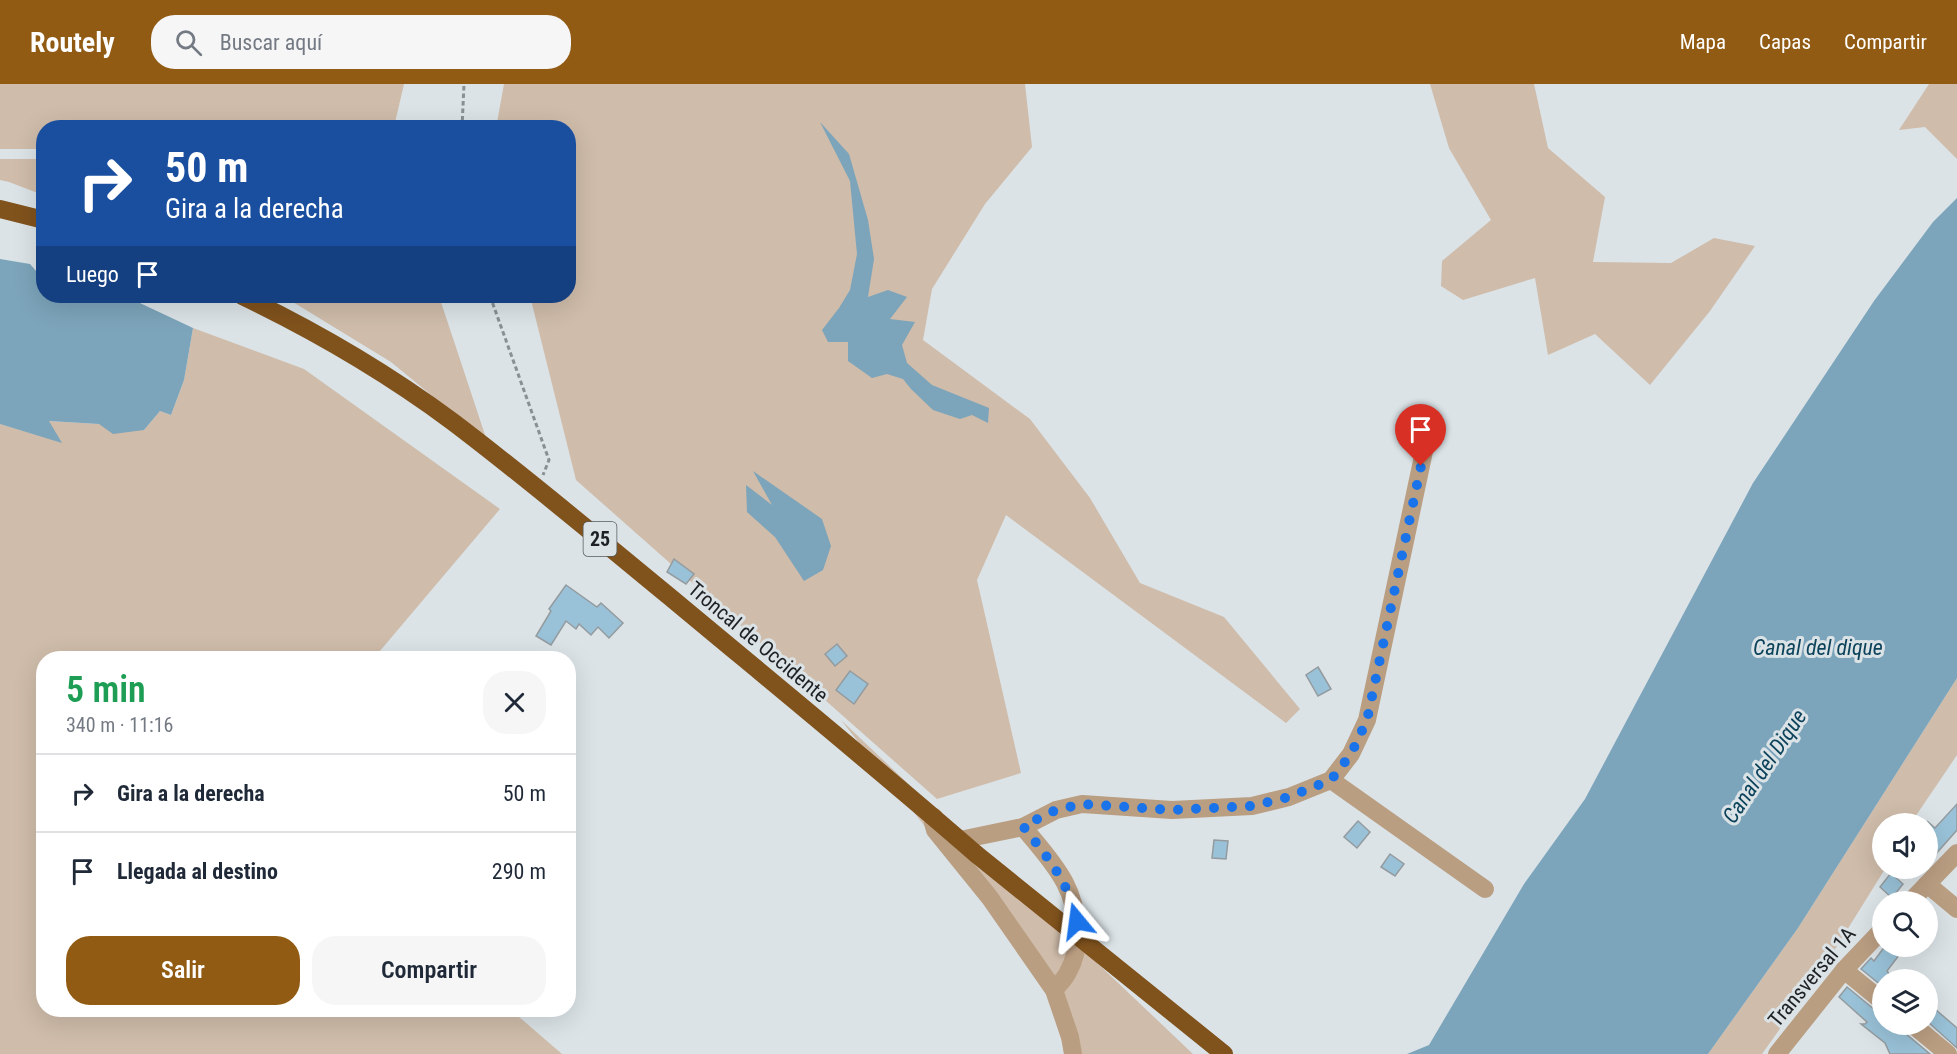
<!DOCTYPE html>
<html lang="es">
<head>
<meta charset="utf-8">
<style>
  :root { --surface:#fff; --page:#f6f6f7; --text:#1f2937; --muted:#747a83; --line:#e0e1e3; --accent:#925b14 }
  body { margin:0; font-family:"Roboto Condensed",sans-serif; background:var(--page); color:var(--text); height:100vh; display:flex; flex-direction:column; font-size:22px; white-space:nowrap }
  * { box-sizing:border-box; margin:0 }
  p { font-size:20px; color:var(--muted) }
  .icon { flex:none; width:33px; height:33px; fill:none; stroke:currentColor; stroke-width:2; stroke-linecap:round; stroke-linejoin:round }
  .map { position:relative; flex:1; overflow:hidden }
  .panel { position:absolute; left:36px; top:567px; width:540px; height:366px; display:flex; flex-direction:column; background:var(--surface); border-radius:24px; box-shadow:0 6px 24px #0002 }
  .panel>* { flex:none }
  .banner { position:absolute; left:36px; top:36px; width:540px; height:183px; border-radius:24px; box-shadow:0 6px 24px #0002; background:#1a4fa0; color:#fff; overflow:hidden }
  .fabs { position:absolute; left:1872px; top:729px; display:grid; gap:12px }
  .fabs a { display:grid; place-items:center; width:66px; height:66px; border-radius:50%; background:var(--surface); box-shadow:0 6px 24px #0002; font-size:30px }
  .pin { position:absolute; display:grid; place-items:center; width:51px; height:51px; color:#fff; margin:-62px -26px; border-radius:50% 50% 50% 0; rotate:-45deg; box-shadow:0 0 6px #0007 }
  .pin .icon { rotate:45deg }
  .me { position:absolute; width:66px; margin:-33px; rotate:344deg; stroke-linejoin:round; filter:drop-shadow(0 0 4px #0008) }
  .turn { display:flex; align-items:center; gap:21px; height:126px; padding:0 30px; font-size:27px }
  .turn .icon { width:78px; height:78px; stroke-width:2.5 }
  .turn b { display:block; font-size:42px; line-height:51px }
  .then { display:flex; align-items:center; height:57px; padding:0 30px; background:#0003; gap:12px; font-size:22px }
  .round { display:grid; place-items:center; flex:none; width:63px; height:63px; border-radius:24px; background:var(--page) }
  .head { display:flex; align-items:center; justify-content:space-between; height:102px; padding:0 30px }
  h1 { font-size:36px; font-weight:600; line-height:45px; color:#1e9e55 }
  .action { display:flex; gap:12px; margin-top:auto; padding:12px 30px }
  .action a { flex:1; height:69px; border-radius:24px; background:var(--accent); color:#fff; font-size:24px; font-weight:600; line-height:69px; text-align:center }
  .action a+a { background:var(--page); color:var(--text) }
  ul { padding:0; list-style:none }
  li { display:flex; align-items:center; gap:18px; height:78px; padding:0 30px; border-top:2px solid var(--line) }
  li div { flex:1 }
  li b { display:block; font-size:22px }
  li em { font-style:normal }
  header { display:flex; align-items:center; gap:36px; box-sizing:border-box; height:84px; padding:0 30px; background:var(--accent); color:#fff }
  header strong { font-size:28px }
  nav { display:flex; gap:33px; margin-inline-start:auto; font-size:21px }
  .search { width:420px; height:54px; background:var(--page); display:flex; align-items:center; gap:15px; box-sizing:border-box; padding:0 21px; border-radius:24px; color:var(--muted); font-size:22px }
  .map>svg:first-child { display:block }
  .green { fill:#cfbcaa }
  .water { fill:#7ca4ba }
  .building { fill:#99c2d8; stroke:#949b9f; stroke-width:1.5 }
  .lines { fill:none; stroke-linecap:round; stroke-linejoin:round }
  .path { stroke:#898f92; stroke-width:3; stroke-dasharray:4.5 3; stroke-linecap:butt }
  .minor { stroke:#ba9e82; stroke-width:18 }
  .highway { stroke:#80521c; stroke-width:18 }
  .highway-bridge { stroke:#80521c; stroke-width:18 }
  .route { stroke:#1a73e8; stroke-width:10; stroke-dasharray:0 18 }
  .labels { text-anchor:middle; stroke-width:6; stroke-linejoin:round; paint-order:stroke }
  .shield { fill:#dbe3e7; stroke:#575b5e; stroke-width:1.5 }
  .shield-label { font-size:20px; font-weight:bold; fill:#1e2123 }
  .street-label { font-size:21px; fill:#1e2123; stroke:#dbe3e7 }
  .water-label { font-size:22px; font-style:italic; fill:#0c435b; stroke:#dbe3e7 }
</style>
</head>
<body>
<header>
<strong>Routely</strong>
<div class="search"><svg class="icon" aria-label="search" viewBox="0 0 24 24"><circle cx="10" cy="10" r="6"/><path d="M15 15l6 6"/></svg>Buscar aquí</div>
<nav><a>Mapa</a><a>Capas</a><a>Compartir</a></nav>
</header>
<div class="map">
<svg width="1957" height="970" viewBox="0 0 1957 970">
  <rect width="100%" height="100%" fill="#dbe3e7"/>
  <!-- green -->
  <g class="green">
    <polygon points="0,0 404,0 394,43 44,44 43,65 0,65"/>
    <polygon points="504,0 1025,0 1032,63 985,120 932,205 923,256 1030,335 1090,414 1140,499 1224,533 1300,625 1286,639 1006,431 977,496 1021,689 937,715 576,396 530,212 568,212 568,44 496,44"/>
    <polygon points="1430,0 1534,0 1548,64 1605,113 1593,178 1671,179 1714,154 1755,162 1710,227 1650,301 1595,250 1548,271 1535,194 1463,216 1441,202 1442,177 1491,136 1449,64"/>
    <polygon points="1929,0 1957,0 1957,75 1925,43 1899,46"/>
    <polygon points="0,75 43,75 43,111 9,98 0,96"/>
    <polygon points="283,212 439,212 487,357 391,278"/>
    <polygon points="193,244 304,285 500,425 374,574 44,574 44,926 511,926 562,970 0,970 0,340 61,358 48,337 99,340 144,346 160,327 171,331 184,296"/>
    <polygon points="1957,594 1957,671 1911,739 1882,740 1882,784 1885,785 1824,883 1762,970 1708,970 1798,844"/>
    <polygon points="841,636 1193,970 1070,970 1054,906"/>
  </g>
  <!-- water -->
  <g class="water">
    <polygon points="820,38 849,70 868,136 874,175 868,213 888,206 907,213 890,235 915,238 902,261 907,279 932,301 989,324 988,339 972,331 960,335 933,326 911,305 903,295 887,290 872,294 848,277 848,258 828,258 822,246 839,224 850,206 857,170 850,97"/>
    <polygon points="1957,114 1957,594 1798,844 1708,970 1407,970 1429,961 1524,800 1585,715 1753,399 1874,217 1933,138"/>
    <polygon points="0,175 30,180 43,195 44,212 125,212 193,244 184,296 171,331 160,327 144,346 113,350 99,340 49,337 62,359 0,340"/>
    <polygon points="753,387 822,435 831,462 823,486 804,497 775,453 747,428 746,401 772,421"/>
  </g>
  <!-- building -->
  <g class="building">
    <polygon points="674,475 694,490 686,500 667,488"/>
    <polygon points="566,501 597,523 601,519 623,539 609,554 598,543 591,551 579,540 576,545 566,537 551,561 536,552 551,527 549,525"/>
    <polygon points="837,560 847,572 835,582 825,570"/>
    <polygon points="1318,583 1331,605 1318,612 1306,591"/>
    <polygon points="850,587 868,600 854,620 836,606"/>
    <polygon points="1957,720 1957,746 1935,771 1928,764 1928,738 1935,744"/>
    <polygon points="1358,737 1370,748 1357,764 1344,753"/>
    <polygon points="1214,756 1228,757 1226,775 1212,774"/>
    <polygon points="1390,770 1404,780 1395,792 1381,783"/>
    <polygon points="1891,789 1903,800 1892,814 1880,803"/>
    <polygon points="1885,862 1906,862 1887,887 1890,891 1887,896 1882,896 1882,902 1861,885 1871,874 1874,877"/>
    <polygon points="1847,903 1875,926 1882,928 1882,940 1901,940 1905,949 1930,970 1890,970 1885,959 1861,940 1865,940 1867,938 1839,913"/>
    <polygon points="1928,919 1957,944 1957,964 1928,938"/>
  </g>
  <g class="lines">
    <!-- path -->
    <g class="path">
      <polyline points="462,44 464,0"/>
      <polyline points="490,212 549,376 543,391"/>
    </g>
    <!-- minor -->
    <g class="minor">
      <polyline points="1331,696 1485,805"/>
      <polyline points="934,733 933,739 935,746 990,814 1054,906 1070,953 1073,970"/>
      <path d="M1023 743C1037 760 1054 778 1065 799 1078 824 1083 863 1068 888 1065 895 1059 900 1054 906"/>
      <polyline points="960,756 1023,743 1056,726 1082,720 1172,726 1252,722 1289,713 1331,696 1351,670 1367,636 1426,358"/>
      <polyline points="1927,800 1957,825"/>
      <polyline points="1910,818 1957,769"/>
      <polyline points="1844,886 1882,917"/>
      <polyline points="1912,940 1948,970"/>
      <polyline points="1777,970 1844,886 1882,846"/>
    </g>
    <!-- highway -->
    <g class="highway">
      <polyline points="0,125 44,136"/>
      <path d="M242 212C315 247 387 289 453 338 527 394 598 454 670 513 772 598 875 682 976 770"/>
    </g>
    <!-- highway-bridge -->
    <polyline class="highway-bridge" points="976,770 1224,970"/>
  </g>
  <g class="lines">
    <!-- route -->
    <path class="route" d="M1077 837C1069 798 1047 773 1023 742L1056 726 1082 720 1172 726 1252 722 1289 713 1331 696 1351 670 1367 636 1421 382"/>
  </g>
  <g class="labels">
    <!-- shield labels -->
    <rect class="shield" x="583.5" y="438" width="33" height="34" rx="4.5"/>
    <g class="shield-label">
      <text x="600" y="462">25</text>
    </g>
    <!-- street labels -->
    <g class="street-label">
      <text transform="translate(758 558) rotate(40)" y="7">Troncal de Occidente</text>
      <text transform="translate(1812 893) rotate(-50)" y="7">Transversal 1A</text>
    </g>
    <!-- water labels -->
    <g class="water-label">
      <text x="1818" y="571">Canal del dique</text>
      <text transform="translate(1764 682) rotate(-56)" y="8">Canal del Dique</text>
    </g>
  </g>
</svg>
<div class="fabs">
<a><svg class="icon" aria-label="sound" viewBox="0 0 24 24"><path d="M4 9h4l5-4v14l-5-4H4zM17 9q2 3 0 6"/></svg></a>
<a><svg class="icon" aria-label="search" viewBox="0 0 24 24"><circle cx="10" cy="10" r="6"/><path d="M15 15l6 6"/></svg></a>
<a><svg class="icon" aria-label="layers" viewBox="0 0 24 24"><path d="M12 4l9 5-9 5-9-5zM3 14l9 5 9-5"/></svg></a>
</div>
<div class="pin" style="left:1421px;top:382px;background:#d93025"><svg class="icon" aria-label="arrive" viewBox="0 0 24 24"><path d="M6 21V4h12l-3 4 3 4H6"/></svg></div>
<svg class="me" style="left:1077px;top:837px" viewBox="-20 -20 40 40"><path d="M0-17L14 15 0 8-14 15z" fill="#1a73e8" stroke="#fff" stroke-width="4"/></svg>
<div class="banner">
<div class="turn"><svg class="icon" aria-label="right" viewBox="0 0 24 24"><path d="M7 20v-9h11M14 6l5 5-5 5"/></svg><div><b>50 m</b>Gira a la derecha</div></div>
<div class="then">Luego<svg class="icon" aria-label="arrive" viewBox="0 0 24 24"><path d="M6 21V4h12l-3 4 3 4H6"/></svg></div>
</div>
<section class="panel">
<div class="head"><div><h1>5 min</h1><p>340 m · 11:16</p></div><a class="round"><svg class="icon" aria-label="close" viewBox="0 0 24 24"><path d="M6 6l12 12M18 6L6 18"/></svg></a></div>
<ul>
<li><svg class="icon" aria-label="right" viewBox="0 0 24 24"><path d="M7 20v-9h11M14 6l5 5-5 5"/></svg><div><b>Gira a la derecha</b></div><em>50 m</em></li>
<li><svg class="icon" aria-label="arrive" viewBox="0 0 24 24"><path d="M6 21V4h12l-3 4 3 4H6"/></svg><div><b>Llegada al destino</b></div><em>290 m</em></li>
</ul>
<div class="action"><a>Salir</a><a>Compartir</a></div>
</section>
</div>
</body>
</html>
